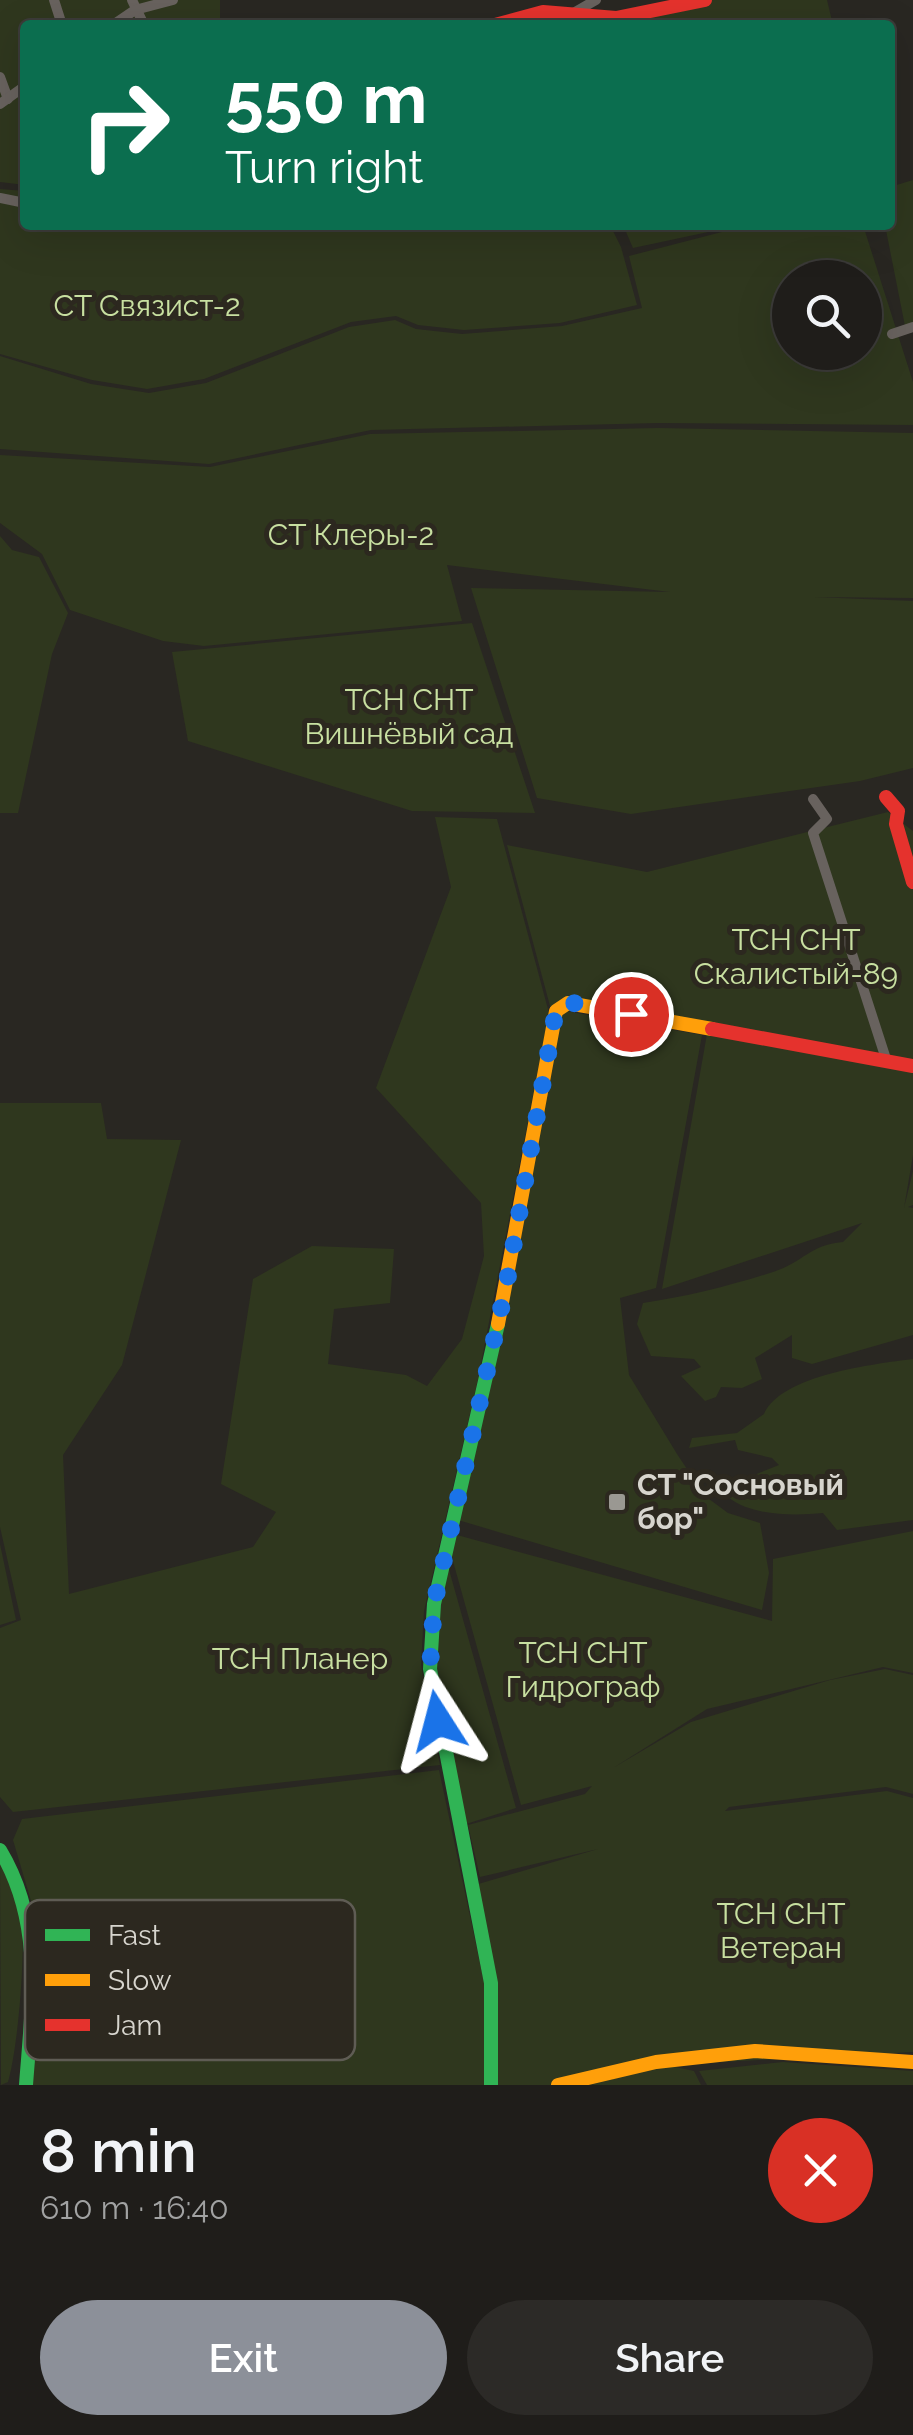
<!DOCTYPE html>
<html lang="en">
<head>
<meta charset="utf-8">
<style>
  :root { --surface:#1f1d1a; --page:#2c2a27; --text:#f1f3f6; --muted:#a1a2a2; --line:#3c3b39; --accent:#8c9099 }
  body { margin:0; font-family:Raleway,sans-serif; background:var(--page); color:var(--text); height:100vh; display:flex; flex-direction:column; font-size:38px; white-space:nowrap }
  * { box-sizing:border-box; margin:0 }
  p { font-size:32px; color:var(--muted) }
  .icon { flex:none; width:55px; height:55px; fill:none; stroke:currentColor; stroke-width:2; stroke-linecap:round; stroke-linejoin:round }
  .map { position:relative; height:2085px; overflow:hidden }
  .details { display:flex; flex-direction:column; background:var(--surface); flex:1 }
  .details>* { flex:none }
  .guide { position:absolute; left:20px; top:20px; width:875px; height:210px; border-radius:10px; box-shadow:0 10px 40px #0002,0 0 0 2px var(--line); background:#0b6e4f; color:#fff; overflow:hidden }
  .buttons { position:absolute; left:772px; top:260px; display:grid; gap:20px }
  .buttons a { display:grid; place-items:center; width:110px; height:110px; border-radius:50%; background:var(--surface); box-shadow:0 10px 40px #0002,0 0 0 2px var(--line); font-size:50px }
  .pin { position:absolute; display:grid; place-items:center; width:85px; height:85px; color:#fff; margin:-42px; border:5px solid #fff; border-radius:50%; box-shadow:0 2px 10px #0007 }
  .me { position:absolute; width:110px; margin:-55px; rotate:351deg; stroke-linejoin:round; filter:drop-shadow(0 0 8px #0008) }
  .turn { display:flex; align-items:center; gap:35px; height:210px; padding:0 40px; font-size:45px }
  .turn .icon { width:130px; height:130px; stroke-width:2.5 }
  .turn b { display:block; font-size:70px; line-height:85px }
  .round { display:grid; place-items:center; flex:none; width:105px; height:105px; border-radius:52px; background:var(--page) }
  .head { display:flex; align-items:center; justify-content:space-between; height:170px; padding:0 40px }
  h1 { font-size:60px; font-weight:600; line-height:75px }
  .cta { display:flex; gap:20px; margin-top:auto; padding:20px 40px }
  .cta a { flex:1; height:115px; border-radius:60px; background:var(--accent); color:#fff; font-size:40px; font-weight:600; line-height:115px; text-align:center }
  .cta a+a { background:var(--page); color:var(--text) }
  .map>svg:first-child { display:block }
  .green { fill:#2f371e; fill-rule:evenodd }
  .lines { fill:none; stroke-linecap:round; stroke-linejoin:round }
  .street { stroke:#68625e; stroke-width:10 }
  .fast { stroke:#30b455; stroke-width:14 }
  .slow { stroke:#ff9f0a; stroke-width:14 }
  .jam { stroke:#e5322d; stroke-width:14 }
  .route { stroke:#1a73e8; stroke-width:18; stroke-dasharray:0 32.4 }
  .poi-dot { fill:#9a9892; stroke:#2c281f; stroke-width:4 }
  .labels { text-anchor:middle; stroke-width:10; stroke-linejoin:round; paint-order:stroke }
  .park-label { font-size:30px; fill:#c8e0a1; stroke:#2c281f }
  .poi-label { font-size:30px; font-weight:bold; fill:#d7d5ce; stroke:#2c281f; text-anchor:start }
  .key { fill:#2c281f; stroke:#5f5c54; stroke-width:2.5 }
  .key-label { font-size:28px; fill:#d7d5ce }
</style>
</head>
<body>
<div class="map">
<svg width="913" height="2085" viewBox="0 0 913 2085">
  <rect width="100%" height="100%" fill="#292722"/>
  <!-- green -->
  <g class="green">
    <polygon points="0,0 220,0 220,25 25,25 25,185 0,182"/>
    <polygon points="704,0 827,0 833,25 535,25"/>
    <polygon points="913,180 913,323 905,326 885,225 890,225 890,187"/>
    <polygon points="0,189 25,191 25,225 610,225 621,247 637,305 560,323 464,330 418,325 396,316 351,322 204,379 147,389 92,380 0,354"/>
    <polygon points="623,225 741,225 633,248"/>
    <path d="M749 225H863L913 382V425L658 423 371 430 209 464 0 449V356L91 384 149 393 206 383 349 327 395 320 416 329 462 334 562 326 642 308 629 256ZM790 278H865V352H790Z"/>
    <polygon points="658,428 913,433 913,598 814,597 913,601 913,768 860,781 631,814 537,798 471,588 670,592 447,565 462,621 204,646 163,641 70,610 42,554 0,523 0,455 210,467 370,434"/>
    <polygon points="0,536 12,550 39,557 68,613 52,654 18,813 0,813"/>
    <polygon points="472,623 535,813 412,811 188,741 172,652"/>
    <path d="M888 812 913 831V1155L904 1208 913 1171V1205L908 1207 913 1208V1335L812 1364 792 1358V1335L755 1358 762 1379 742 1388 721 1387 716 1397 705 1401 681 1376 701 1367 694 1359 651 1356 637 1324 643 1303C686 1297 733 1285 773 1272 804 1262 809 1245 843 1242L862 1223 662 1289 707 1034 550 1006 507 845 647 872Z"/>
    <polygon points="435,817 497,819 549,1013 478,1379 424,1611 421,1665 440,1765 13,1812 0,1797 0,1628 21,1620 0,1527 0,1103 101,1103 107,1139 181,1140 122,1365 63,1455 69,1594 253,1547 276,1512 221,1484 253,1279 312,1246 394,1249 390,1303 334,1309 328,1364 406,1375 427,1386 462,1339 484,1256 481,1203 376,1088 451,887"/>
    <polygon points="560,1010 702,1035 656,1288 620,1298 629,1375 677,1454 705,1496 728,1513 760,1523 769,1573 762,1610 458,1520"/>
    <path d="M913 1359V1520L837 1530 823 1513C794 1516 751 1516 728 1497L727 1486 779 1465 772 1458 738 1450 735 1440 689 1448 692 1438 737 1433 764 1414C781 1375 874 1364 913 1359Z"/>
    <polygon points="913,1531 913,1673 883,1667 707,1709 613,1768 691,1722 830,1680 885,1669 913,1675 913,1794 886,1787 729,1807 725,1811 887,1791 913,1798 913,2052 666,2065 694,2071 701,2085 590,2085 631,2074 578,2085 489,2085 488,1983 468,1887 598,1849 480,1877 468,1825 585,1794 592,1786 521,1805 451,1554 457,1535 772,1621 773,1559"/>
    <polygon points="0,1544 16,1620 0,1625"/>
    <polygon points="448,1566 516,1808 466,1824 435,1668 437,1622"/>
    <polygon points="439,1770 485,1987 486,2085 31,2085 39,1928 13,1840 22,1819"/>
    <path d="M0 1858C4 1864 11 1871 15 1877 31 1911 19 2045 8 2082L1 2085Z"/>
    <polygon points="783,2062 913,2071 913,2085 707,2085 699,2071"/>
  </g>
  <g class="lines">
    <!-- street -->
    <g class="street">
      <polyline points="54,0 62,25"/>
      <polyline points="132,0 144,25"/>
      <polyline points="575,12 596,0"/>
      <polyline points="113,25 135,10 173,0"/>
      <polyline points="0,77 8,99"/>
      <polyline points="0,104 25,86"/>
      <polyline points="0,198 25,203"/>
      <polyline points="892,334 913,327"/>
      <polyline points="813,799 827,819 813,833 887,1062"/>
    </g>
    <!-- fast -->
    <g class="fast">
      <path d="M0 1850C44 1923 32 2004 26 2085"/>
      <polyline points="491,2085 491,1983 430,1669 434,1604 498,1324"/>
    </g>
    <!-- slow -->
    <g class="slow">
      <polyline points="498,1324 556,1011 568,1003 712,1029"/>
      <polyline points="558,2085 656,2062 755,2051 913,2062"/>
    </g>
    <!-- jam -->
    <g class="jam">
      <polyline points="495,25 543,12 616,18 705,0"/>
      <polyline points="886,797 898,811 896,824 913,882"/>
      <polyline points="712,1029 913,1066"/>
    </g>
  </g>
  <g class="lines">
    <!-- route -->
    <polyline class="route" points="438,1721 430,1669 434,1604 506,1287 556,1010 568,1002 631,1014"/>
  </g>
  <!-- markers -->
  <rect class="poi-dot" x="607" y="1492" width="20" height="20" rx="5"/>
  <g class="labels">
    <!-- park labels -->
    <g class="park-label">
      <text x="147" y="316">СТ Связист-2</text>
      <text x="351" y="545">СТ Клеры-2</text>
      <text x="409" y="710">ТСН СНТ<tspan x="409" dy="34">Вишнёвый сад</tspan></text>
      <text x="796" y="950">ТСН СНТ<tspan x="796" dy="34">Скалистый-89</tspan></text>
      <text x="583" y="1663">ТСН СНТ<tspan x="583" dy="34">Гидрограф</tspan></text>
      <text x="300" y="1669">ТСН Планер</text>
      <text x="781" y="1924">ТСН СНТ<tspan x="781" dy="34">Ветеран</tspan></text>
    </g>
    <!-- poi labels -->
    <g class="poi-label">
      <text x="637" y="1495">СТ "Сосновый<tspan x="637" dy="34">бор"</tspan></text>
    </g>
  </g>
  <!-- legend -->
  <rect x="25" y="1900" width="330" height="160" rx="15" class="key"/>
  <rect x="45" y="1929" width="45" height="12" fill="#30b455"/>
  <rect x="45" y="1974" width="45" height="12" fill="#ff9f0a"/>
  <rect x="45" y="2019" width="45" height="12" fill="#e5322d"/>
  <g class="key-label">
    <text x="108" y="1945">Fast</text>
    <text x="108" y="1990">Slow</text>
    <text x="108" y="2035">Jam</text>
  </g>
</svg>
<div class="buttons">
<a><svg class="icon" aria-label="search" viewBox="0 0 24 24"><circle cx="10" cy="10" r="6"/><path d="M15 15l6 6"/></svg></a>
</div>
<div class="pin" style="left:631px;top:1014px;background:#d93025"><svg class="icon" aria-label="arrive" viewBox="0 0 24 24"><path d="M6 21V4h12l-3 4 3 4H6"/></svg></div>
<svg class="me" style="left:438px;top:1721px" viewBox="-20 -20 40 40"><path d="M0-17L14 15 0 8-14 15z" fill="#1a73e8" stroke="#fff" stroke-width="4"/></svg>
<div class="guide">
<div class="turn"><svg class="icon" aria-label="right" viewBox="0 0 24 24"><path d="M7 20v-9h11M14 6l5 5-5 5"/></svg><div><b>550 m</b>Turn right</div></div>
</div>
</div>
<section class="details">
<div class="head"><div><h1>8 min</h1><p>610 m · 16:40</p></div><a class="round" style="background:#d93025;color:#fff"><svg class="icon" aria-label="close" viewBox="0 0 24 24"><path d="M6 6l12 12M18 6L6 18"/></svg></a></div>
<div class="cta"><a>Exit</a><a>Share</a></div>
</section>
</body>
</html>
